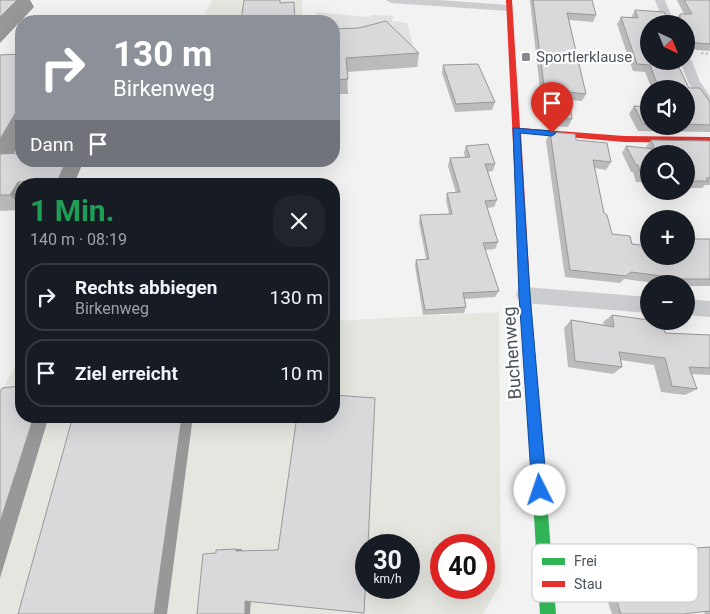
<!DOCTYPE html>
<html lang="de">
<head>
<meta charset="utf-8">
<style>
  :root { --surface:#171b24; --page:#20242c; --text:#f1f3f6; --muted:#9ea1a6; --line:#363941 }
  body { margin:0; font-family:Roboto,sans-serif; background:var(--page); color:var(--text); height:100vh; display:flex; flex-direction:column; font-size:19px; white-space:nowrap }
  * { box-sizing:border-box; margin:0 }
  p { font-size:16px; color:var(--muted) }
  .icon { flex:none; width:28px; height:28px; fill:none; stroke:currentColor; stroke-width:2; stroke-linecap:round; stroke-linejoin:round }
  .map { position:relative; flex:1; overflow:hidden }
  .sheet { position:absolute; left:15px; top:178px; width:325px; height:245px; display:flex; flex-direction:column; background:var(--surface); border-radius:20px; box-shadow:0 5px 20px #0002 }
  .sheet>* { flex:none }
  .top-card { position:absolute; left:15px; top:15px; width:325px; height:152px; border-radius:20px; box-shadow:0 5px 20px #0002; background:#8c9099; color:#fff; overflow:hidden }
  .needle { width:32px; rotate:136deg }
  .controls { position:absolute; left:640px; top:15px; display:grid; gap:10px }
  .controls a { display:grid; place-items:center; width:55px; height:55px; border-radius:50%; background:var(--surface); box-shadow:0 5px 20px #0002; font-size:25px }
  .speed { position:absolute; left:355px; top:534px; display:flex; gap:10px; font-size:25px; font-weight:700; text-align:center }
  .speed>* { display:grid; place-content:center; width:65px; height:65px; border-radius:50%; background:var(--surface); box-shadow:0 5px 20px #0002; line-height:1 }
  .speed small { font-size:12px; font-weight:400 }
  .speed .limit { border:8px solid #d22; background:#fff; color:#111 }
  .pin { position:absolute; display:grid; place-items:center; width:42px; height:42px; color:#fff; margin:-51px -21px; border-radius:50% 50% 50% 0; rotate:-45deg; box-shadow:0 0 5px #0007 }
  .pin .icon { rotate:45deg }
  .me { position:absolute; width:55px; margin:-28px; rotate:356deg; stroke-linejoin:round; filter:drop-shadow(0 0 4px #0008) }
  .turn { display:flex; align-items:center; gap:18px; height:105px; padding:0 15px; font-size:22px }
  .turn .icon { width:65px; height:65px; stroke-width:2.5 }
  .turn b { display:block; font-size:35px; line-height:42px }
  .then { display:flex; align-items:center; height:48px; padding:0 15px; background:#0003; gap:10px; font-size:19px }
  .round { display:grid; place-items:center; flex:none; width:52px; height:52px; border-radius:20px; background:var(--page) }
  .headline { display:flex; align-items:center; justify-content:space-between; height:85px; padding:0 15px }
  h1 { font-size:30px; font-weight:700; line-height:38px; color:#1e9e55 }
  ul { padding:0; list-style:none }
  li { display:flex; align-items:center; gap:15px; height:68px; margin:0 10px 8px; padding:0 5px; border:2px solid var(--line); border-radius:20px }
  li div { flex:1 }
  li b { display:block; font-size:19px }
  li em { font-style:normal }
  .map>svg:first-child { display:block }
  .commercial { fill:#e6e6e1; fill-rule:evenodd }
  .education { fill:#e1e1e2 }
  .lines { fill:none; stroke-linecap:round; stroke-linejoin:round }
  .path { stroke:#bbc5c2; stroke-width:2; stroke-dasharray:2.5 2; stroke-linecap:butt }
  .street { fill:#cccdd0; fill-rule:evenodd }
  .fast { fill:#30b455; fill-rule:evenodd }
  .jam { fill:#e5322d; fill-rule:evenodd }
  .wall { fill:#bbbbbc }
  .shaded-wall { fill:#989899 }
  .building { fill:#d9d9db; stroke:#989899 }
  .route { fill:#1a73e8; stroke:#114b97 }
  .poi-dot { fill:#868b91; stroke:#fff; stroke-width:2 }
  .labels { text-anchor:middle; stroke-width:4.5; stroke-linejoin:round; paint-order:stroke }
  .far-poi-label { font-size:15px; fill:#4b535d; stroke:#fff; text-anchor:start }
  .street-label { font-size:18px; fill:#4b535d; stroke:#fff }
  .key { fill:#fff; stroke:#c9cbce; stroke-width:1 }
  .key-label { font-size:14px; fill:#4b535d }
</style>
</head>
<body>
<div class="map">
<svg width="710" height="614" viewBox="0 0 710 614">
  <rect width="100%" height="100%" fill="#f3f2f2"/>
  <!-- commercial -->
  <g class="commercial">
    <polygon points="212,0 302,0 302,21 201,21"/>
    <path d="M499 312 501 583 483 614H0V394L21 355V416H334V321ZM366 545H409V588H366ZM441 545H484V588H441Z"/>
  </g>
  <!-- education -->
  <polygon class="education" points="316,12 368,17 373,15 394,16 392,21 407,23 419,67 370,70 334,66 334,21 317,21"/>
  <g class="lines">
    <!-- path -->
    <polyline class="path" points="701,53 710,54"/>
    <!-- street -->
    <g class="street">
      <polygon points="386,0 438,0 509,5 514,8 509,11 391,3"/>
      <polygon points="655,0 665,0 675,24 664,24"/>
      <polygon points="686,57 692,61 700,82 710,96 710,109 705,108 688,82 680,61 686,61"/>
      <polygon points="525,287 649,297 649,313 525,303 518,300 516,295 518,290"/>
      <polygon points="686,299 710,301 710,317 686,315"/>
    </g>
    <!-- fast -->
    <polygon class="fast" points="525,283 529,285 530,288 556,614 540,614 520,288 521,285"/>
    <!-- jam -->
    <polygon class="jam" points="506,0 512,0 520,128 624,136 710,137 710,143 624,142 521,133 530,288 529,291 521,291 520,288"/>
  </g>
  <!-- wall -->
  <g class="wall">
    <polygon points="530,0 592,0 596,15 593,22 569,20 586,94 582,101 569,100 572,119 568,127 544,125"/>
    <polygon points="677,0 710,0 710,51 686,49 686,24 649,24 689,88 710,102 710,132 638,131 629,114 634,106 649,107 649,126 686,126 686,89 652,89 645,72 633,71 617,24 621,17 631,18 635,10 668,19 677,18 680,14 684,14"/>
    <polygon points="334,29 419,53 417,67 347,72 348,94 334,94"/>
    <polygon points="21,54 21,141 14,153 81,167 74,184 21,184 21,210 0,211 0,55"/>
    <polygon points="443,65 495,102 492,110 455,112 442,73"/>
    <polygon points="550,132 576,140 611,162 606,170 595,168 604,213 612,234 632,244 686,256 710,239 710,286 686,286 686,284 662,284 624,279 620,283 565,277 546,141"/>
    <polygon points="651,140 710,141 710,185 705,185 702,188 686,188 686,154 649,154 649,182 636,182 633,172 631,172 622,153 626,146 646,148 646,147"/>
    <polygon points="466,146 495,164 493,171 488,172 497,200 494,207 487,208 498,242 495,249 485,250 499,291 495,297 465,299 466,307 464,313 423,315 415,266 416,260 426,259 419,222 420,215 449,214 446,200 447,193 456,193 448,166 450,158 465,157 464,153"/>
    <polygon points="612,315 665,333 710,335 710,375 691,374 697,389 685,395 661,392 654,365 621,360 622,367 613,374 568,367 564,328 571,320 604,325 603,322"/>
    <polygon points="710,547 710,614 705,614 704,611 683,614 612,614 602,584 599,583 590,556"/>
  </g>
  <!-- shaded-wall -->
  <g class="shaded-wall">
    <polygon points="17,0 30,0 34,7 0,43 0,17"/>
    <polygon points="21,104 21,141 4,170 0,165 0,139"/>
    <polygon points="66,161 77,161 81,167 74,184 61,184 58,180"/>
    <polygon points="18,182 21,186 21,207 10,195"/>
    <polygon points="34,416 49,416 0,578 0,522"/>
    <polygon points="182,416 193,416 167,614 154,614"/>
    <polygon points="236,549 242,549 241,552 236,551"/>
    <polygon points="251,599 250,614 245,614 245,601"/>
  </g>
  <!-- building -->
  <g class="building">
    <polygon points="0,0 17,0 0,17"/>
    <polygon points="244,0 280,0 280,3 294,2 295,21 241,21"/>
    <polygon points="533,0 592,0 596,15 567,13 586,94 568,92 572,119 548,117"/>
    <polygon points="684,0 710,0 710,44 686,42 686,24 649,24 649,61 676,61 689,88 700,88 710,102 710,125 686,124 686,89 659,89 650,65 637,64 621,17 638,18 635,10 664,12 668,19 680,18 680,14 692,14"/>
    <polygon points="386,21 419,53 346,58 348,79 334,80 334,29 359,28"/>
    <polygon points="21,54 21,104 0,139 0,55"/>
    <polygon points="478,64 495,102 456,104 443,65"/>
    <polygon points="634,106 649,107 649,124 643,124"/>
    <polygon points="550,132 575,134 576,140 607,143 611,162 593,160 604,213 607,215 612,234 630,236 632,244 649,246 649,256 686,256 686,239 710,239 710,279 684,279 631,272 626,276 570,270"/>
    <polygon points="651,140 710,141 710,178 706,178 708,181 686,181 686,154 649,154 649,175 641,175 638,165 636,165 626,146 655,149"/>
    <polygon points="488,144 495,164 485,164 497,200 485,201 498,242 483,243 499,291 463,293 466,307 425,310 416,260 429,259 420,215 452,214 447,193 460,192 450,158 470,157 466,146"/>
    <polygon points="21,153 21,161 66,161 58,180 18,182 10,195 0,195 0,154"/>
    <polygon points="612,315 649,320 649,321 662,321 665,333 710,335 710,368 689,367 697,389 672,386 665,358 619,352 622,367 575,361 571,320 614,327"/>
    <polygon points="21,386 21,416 34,416 0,522 0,392 2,388"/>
    <polygon points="334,395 375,398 368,545 366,545 366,576 364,613 245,601 245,614 197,614 203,554 216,553 216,550 236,549 236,551 278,550 297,416 334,416"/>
    <polygon points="73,416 182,416 154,614 18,614"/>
    <polygon points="710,547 710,611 683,614 621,614 611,584 608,584 598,555"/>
  </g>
  <!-- route -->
  <polygon class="route" points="513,128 552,131 556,133 552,136 520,133 530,295 547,490 545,495 540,497 535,495 532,490 519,295"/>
  <!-- markers -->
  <rect class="poi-dot" x="521" y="52" width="10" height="10" rx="2.5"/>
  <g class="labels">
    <!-- far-poi labels -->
    <g class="far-poi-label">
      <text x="536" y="62">Sportlerklause</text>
    </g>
    <!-- street labels -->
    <g class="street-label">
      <text transform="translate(512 353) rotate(-94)" y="6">Buchenweg</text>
    </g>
  </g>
  <!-- legend -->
  <rect x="532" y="544" width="166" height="58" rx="8" class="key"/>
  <rect x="542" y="558" width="23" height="7" fill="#30b455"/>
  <rect x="542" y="581" width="23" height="6" fill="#e5322d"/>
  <g class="key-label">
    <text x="574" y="566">Frei</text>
    <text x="574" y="589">Stau</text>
  </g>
</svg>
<div class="controls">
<a><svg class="needle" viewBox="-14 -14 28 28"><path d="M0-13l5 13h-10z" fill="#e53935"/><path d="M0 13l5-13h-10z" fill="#9ea1a6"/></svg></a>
<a><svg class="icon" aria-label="sound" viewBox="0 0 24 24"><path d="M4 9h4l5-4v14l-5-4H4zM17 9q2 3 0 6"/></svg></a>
<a><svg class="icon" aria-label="search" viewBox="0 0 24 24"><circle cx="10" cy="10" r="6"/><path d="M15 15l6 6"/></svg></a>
<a>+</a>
<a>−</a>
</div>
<div class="speed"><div>30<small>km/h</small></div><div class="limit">40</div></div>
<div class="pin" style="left:552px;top:133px;background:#d93025"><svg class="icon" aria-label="arrive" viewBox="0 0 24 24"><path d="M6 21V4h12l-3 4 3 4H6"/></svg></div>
<svg class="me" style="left:540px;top:490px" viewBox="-20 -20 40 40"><circle r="19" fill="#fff"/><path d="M0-13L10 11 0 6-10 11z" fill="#1a73e8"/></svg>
<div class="top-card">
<div class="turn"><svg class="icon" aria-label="right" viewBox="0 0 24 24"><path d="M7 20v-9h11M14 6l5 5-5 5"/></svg><div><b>130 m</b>Birkenweg</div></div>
<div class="then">Dann<svg class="icon" aria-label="arrive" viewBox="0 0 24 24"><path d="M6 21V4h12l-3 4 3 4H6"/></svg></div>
</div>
<section class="sheet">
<div class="headline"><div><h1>1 Min.</h1><p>140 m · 08:19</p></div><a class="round"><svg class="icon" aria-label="close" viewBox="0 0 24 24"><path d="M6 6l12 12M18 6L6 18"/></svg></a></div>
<ul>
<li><svg class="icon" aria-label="right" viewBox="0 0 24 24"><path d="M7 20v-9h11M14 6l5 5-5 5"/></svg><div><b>Rechts abbiegen</b><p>Birkenweg</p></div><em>130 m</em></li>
<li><svg class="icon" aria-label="arrive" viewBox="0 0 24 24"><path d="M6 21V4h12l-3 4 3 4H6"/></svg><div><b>Ziel erreicht</b></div><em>10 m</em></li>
</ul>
</section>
</div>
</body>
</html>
